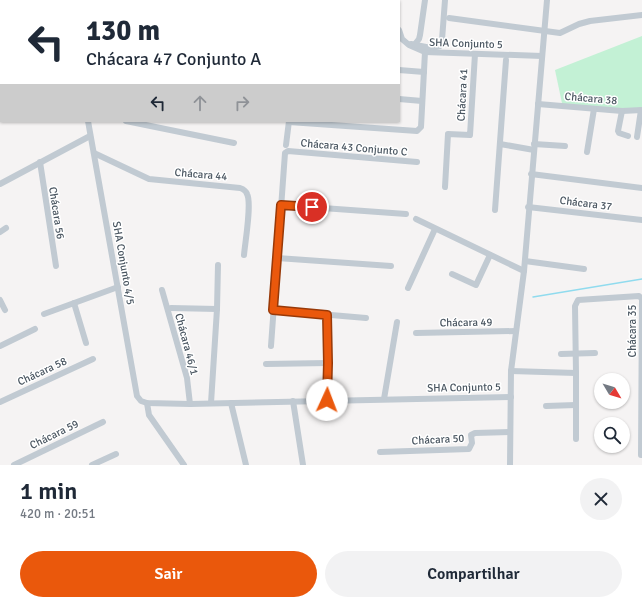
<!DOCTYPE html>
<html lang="pt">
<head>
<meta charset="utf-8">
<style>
  :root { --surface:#fff; --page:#f2f2f3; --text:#1f2937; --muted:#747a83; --accent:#ea580c }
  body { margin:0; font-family:Signika,sans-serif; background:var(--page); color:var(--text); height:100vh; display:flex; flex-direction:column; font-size:15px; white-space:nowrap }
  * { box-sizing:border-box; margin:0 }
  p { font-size:13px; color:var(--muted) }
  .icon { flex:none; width:22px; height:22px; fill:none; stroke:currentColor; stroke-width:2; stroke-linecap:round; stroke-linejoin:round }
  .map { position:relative; height:465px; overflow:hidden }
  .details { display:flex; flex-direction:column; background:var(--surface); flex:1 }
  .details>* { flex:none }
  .hud { position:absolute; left:0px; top:0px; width:400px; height:122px; box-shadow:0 1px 3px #0004; background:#fff; color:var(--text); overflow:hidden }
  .needle { width:26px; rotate:128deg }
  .controls { position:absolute; left:594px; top:373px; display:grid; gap:8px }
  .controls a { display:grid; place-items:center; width:36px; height:36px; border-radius:50%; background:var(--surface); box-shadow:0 1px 3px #0004; font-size:20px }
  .pin { position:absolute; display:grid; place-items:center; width:34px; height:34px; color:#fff; margin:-17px; border:2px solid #fff; border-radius:50%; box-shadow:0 1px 4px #0007 }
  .me { position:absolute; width:44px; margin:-22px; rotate:2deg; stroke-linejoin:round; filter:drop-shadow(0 0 3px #0008) }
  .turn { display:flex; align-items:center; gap:14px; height:84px; padding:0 20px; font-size:18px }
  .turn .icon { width:52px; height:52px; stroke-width:2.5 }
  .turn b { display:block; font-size:28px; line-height:34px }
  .lanes { display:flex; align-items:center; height:38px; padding:0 20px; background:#0003; justify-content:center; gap:20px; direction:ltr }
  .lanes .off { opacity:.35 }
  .round { display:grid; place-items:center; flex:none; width:42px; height:42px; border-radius:21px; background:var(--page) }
  .headline { display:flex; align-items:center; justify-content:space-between; height:68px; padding:0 20px }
  h1 { font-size:24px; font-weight:600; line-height:30px }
  .button { display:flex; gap:8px; margin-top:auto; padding:8px 20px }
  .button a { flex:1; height:46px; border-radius:24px; background:var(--accent); color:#fff; font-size:16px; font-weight:600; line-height:46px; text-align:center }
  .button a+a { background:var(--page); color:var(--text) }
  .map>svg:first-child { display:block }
  .green { fill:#c3f1d5 }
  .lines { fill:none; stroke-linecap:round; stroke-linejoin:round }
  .stream { stroke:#90dbee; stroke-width:1.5 }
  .minor { stroke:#c1cad2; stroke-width:6 }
  .route-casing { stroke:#983908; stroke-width:10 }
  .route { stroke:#ea580c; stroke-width:7 }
  .labels { text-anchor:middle; stroke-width:3; stroke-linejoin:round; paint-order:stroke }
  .street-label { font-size:11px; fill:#4a5661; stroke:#fff }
</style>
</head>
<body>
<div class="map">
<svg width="642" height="465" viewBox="0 0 642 465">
  <rect width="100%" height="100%" fill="#f5f3f3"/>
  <!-- green -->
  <polygon class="green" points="642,36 642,110 563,108 555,70"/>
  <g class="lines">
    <!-- stream -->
    <polyline class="stream" points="533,297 642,279"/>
    <!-- minor -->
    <g class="minor">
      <polyline points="68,0 68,1"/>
      <polyline points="389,0 390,1"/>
      <polyline points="449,18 560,33 579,24 590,21 642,15"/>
      <polyline points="399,30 402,39 409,45 425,52 542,56"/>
      <polyline points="411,44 431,48 440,46 442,40 445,0"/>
      <polyline points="415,44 419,39 420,35 425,0"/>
      <polyline points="0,49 1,49"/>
      <polyline points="399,70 424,72"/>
      <polyline points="399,99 422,101"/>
      <polyline points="538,104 622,111 642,110"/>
      <polyline points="622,111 618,131 619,133 628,136"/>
      <polyline points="0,119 1,118"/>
      <polyline points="88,121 137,396 141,401 147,403 190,404 511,397"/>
      <polyline points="126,121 234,143"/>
      <polyline points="289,122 417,131 421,127 425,52"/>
      <polyline points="637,137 641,110"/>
      <polyline points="500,144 534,150"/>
      <polyline points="534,144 565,146"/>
      <polyline points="286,145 289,121"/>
      <polyline points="587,152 594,109"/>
      <path d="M94 153 149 179 240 188C243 189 246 191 247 194 252 203 245 243 244 255"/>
      <polyline points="40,162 56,266"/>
      <polyline points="531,174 642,188"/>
      <polyline points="0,184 90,136"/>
      <polyline points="445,187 448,134 470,135 475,54"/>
      <polyline points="281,205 406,214"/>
      <polyline points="528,207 642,220"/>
      <polyline points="495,210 506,60"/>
      <polyline points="416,219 524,271"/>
      <polyline points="0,232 6,228"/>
      <polyline points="277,258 391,266"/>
      <polyline points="525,261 584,269"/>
      <polyline points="452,274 476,285 490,255"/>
      <polyline points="408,288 435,229"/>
      <polyline points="162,290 187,378 190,404"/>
      <polyline points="0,300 5,310"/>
      <polyline points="74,303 86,343"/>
      <polyline points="171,308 217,309"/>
      <polyline points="273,310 366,318"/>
      <polyline points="44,314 118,287"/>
      <polyline points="416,333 516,331"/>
      <polyline points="0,346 35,329"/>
      <polyline points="271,346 285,153 288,151 417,162"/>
      <polyline points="561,354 595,353"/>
      <polyline points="266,364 328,363"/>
      <polyline points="511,371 576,373 575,306 578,300 639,296 642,299 641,455"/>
      <polyline points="384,399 397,322"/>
      <polyline points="327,400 328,363 327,315"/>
      <polyline points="293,401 303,465"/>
      <polyline points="0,402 93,359"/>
      <polyline points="147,403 149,415 184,465"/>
      <polyline points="211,403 217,309 218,265"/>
      <polyline points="231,403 246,465"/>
      <polyline points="546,406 576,405"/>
      <polyline points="576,439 576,373"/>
      <polyline points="380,452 469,449 472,443 471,435 475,433 510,432"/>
      <polyline points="14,465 103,422"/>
      <polyline points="92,465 116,454"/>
      <polyline points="510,465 511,371 524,271 547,0"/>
    </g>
  </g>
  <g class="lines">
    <defs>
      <polyline id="route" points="312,207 281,205 273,310 327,315 328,363 327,400"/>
    </defs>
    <!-- route casing -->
    <use href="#route" class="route-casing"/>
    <!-- route -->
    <use href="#route" class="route"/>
  </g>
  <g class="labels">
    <!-- street labels -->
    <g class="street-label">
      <text transform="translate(466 43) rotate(2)" y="4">SHA Conjunto 5</text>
      <text transform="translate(462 95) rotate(-87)" y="4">Chácara 41</text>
      <text transform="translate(591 98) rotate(5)" y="4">Chácara 38</text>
      <text transform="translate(354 147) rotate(5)" y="4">Chácara 43 Conjunto C</text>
      <text transform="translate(201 174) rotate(5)" y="4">Chácara 44</text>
      <text transform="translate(586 203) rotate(7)" y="4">Chácara 37</text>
      <text transform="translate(57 213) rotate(81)" y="4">Chácara 56</text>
      <text transform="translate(124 263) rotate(80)" y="4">SHA Conjunto 4/5</text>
      <text transform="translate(466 322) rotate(-1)" y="4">Chácara 49</text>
      <text transform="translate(632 331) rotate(-90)" y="4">Chácara 35</text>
      <text transform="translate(187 344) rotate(75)" y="4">Chácara 46/1</text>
      <text transform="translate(42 371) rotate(-25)" y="4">Chácara 58</text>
      <text transform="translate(464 387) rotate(-1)" y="4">SHA Conjunto 5</text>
      <text transform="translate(54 434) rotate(-26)" y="4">Chácara 59</text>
      <text transform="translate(438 439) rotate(-3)" y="4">Chácara 50</text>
    </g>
  </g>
</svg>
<div class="controls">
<a><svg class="needle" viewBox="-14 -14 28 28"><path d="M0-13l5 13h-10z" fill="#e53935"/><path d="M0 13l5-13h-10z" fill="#747a83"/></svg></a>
<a><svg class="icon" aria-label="search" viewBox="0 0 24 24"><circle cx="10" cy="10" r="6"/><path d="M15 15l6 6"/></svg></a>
</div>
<div class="pin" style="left:312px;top:207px;background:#d93025"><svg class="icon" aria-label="arrive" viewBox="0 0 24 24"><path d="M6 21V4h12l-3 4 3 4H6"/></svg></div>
<svg class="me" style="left:327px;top:400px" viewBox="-20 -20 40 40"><circle r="19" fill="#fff"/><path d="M0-13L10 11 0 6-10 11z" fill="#ea580c"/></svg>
<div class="hud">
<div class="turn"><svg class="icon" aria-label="left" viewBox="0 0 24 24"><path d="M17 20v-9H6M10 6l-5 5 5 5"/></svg><div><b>130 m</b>Chácara 47 Conjunto A</div></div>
<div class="lanes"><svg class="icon" aria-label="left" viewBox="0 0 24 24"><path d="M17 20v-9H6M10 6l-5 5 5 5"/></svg><svg class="icon off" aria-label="ahead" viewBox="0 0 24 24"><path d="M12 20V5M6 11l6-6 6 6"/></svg><svg class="icon off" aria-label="right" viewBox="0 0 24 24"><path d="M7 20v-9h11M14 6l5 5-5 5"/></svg></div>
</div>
</div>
<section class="details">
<div class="headline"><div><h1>1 min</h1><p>420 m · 20:51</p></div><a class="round"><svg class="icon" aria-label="close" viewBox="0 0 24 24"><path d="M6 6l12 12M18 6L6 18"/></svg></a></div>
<div class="button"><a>Sair</a><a>Compartilhar</a></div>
</section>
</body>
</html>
